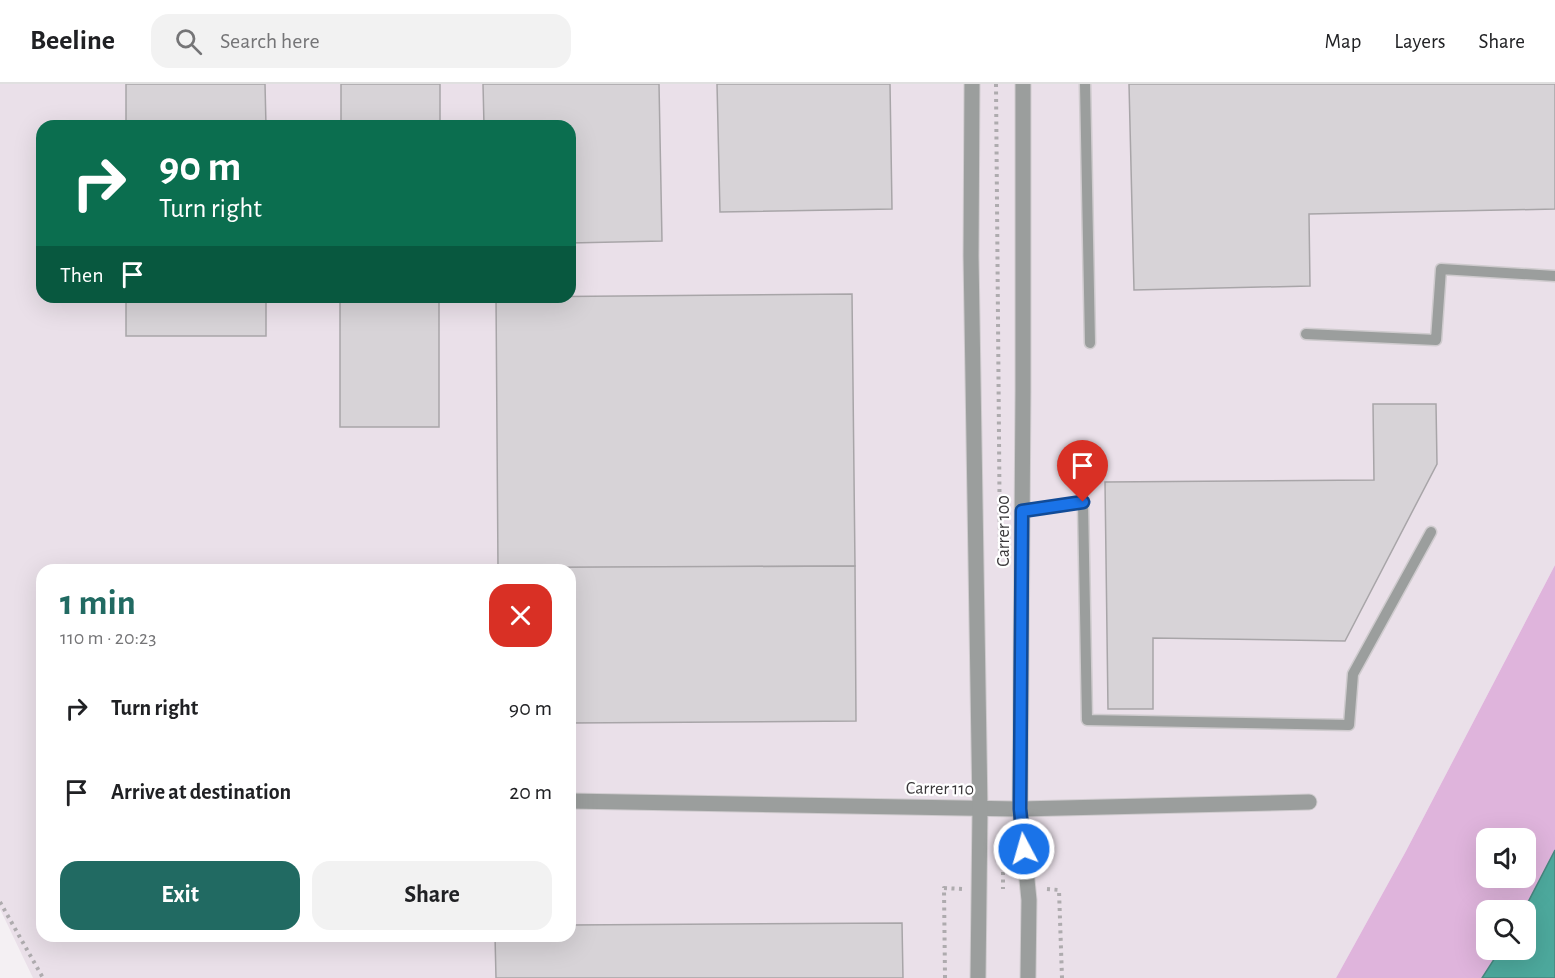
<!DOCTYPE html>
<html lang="en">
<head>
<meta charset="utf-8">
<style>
  :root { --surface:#fff; --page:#f2f2f2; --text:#202124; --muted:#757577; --line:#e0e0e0; --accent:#216a62 }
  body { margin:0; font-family:"Alegreya Sans",sans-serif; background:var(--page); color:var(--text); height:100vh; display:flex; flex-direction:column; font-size:22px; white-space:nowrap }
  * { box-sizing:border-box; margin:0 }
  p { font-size:20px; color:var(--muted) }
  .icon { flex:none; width:33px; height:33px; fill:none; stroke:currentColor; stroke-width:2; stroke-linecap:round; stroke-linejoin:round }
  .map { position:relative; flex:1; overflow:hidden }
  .panel { position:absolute; left:36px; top:480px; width:540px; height:378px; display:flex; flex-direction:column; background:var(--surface); border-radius:18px; box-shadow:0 6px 24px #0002 }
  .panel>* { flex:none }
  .hud { position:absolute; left:36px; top:36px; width:540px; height:183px; border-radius:18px; box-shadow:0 6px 24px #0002; background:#0b6e4f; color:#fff; overflow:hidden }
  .fabs { position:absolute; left:1476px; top:744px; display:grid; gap:12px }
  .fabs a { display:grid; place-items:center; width:60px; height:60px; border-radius:12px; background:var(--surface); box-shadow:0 6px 24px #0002; font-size:30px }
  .pin { position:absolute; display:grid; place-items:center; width:51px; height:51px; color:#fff; margin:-62px -26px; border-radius:50% 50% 50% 0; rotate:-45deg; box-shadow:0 0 6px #0007 }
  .pin .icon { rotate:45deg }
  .me { position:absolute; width:66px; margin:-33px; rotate:354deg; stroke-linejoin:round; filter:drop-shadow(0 0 4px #0008) }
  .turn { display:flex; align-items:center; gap:21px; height:126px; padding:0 24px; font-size:27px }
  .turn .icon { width:78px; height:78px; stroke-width:2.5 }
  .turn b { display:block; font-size:42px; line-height:51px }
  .then { display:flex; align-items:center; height:57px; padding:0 24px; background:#0003; gap:12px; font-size:22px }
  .round { display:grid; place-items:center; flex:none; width:63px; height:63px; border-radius:18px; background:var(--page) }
  .head { display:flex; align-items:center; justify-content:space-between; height:102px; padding:0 24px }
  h1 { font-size:36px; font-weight:600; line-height:45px; color:var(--accent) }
  .primary-button { display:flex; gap:12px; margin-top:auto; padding:12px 24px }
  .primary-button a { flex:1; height:69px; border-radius:18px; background:var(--accent); color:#fff; font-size:24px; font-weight:600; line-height:69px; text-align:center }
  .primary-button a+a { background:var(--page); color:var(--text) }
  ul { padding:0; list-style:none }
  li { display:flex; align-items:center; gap:18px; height:84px; padding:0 24px }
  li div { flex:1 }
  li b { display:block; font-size:22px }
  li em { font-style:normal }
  header { display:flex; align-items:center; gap:36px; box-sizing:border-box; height:84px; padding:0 30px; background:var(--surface); border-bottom:2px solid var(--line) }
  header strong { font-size:28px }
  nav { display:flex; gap:33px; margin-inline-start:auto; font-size:21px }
  .search { width:420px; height:54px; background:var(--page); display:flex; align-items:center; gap:15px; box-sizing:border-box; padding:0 21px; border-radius:18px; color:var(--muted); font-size:22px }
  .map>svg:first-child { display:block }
  .built { fill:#eae0e9; fill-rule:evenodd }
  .green { fill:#dfb4dc; fill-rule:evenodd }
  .water { fill:#4da99d; stroke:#47877f; stroke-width:1.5 }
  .building { fill:#d7d3d7; stroke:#a8a5a8; stroke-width:1.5 }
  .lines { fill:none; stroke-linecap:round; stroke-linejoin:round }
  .service-casing { stroke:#cfcbce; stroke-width:13 }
  .minor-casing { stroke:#cfcbce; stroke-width:17 }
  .tertiary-casing { stroke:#cfcbce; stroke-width:17 }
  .path { stroke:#aeabae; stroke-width:4; stroke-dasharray:3 4.5; stroke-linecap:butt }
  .service { stroke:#9b9e9d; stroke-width:10 }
  .minor { stroke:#9b9e9d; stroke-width:15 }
  .tertiary { stroke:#9b9e9d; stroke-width:15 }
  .route-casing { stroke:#114b97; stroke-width:15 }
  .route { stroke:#1a73e8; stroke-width:10 }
  .labels { text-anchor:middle; stroke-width:4.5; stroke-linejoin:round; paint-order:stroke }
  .street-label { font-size:18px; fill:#3a383a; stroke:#fff }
</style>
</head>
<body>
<header>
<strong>Beeline</strong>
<div class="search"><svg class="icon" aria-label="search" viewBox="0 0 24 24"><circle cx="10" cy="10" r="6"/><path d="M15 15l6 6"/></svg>Search here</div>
<nav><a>Map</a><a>Layers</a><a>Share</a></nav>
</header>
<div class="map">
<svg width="1555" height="894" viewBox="0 0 1555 894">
  <rect width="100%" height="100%" fill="#f4f0f3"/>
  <!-- built -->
  <path class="built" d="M0 0H1555V481L1406 767 1336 894H33L0 825ZM42 42H570V213H42ZM42 486H570V852H42Z"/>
  <!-- green -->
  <path class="green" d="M1555 481V766L1524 826H1486V866H1500L1482 894H1336L1406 767ZM1486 754H1526V794H1486Z"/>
  <!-- water -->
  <polygon class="water" points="1555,766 1555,894 1482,894 1500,866 1526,866 1526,826 1524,826"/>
  <!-- building -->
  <g class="building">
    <polygon points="126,0 265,0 266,42 126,42"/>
    <rect x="341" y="0" width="99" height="42"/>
    <polygon points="483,0 659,0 662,157 570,159 570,42 484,42"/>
    <polygon points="717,0 890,0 892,125 720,128"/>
    <polygon points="1129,0 1555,0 1555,125 1309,130 1310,202 1134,206"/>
    <polygon points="852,210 855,482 498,484 496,213"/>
    <rect x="126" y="213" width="140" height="39"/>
    <rect x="340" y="213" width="99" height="130"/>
    <polygon points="1373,320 1436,320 1437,380 1345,557 1153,554 1153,625 1108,625 1105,398 1374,396"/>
    <polygon points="855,482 856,637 570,639 570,486 367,486 367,484"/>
    <polygon points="902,839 903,894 496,894 495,852 570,852 570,841"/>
  </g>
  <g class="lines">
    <defs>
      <g id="service">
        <polyline points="1085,0 1090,259"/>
        <polyline points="1306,250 1436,256 1441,185 1555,192"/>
        <polyline points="1022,427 1083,418 1087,636 1349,641 1353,590 1431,448"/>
      </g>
      <polyline id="minor" points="570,717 1020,725 1309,718"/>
      <g id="tertiary">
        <polyline points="972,0 971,172 980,725 978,894"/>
        <polyline points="1023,0 1023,307 1020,725 1029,816 1028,894"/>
      </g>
    </defs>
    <!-- service casing -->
    <use href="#service" class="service-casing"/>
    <!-- minor casing -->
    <use href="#minor" class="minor-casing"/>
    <!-- tertiary casing -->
    <use href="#tertiary" class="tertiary-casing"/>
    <!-- path -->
    <g class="path">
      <polyline points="996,0 1000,471"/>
      <polyline points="1003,773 1003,805"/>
      <polyline points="1047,805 1059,806 1062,894"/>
      <polyline points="0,818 43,894"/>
      <polyline points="945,894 944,804 962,805"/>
    </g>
    <!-- service -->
    <use href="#service" class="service"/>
    <!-- minor -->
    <use href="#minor" class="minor"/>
    <!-- tertiary -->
    <use href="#tertiary" class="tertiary"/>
  </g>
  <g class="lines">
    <defs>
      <polyline id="route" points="1024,765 1020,725 1022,427 1083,418"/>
    </defs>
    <!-- route casing -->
    <use href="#route" class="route-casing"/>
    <!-- route -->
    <use href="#route" class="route"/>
  </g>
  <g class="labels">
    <!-- street labels -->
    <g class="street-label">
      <text transform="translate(1003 447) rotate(-90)" y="6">Carrer 100</text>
      <text transform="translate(940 704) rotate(1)" y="6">Carrer 110</text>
    </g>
  </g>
</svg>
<div class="fabs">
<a><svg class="icon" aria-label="sound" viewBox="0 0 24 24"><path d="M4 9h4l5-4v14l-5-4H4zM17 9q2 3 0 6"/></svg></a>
<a><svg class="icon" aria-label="search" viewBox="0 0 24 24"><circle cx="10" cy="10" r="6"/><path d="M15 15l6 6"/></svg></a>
</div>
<div class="pin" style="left:1083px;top:418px;background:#d93025"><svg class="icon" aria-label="arrive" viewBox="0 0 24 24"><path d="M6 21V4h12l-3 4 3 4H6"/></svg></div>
<svg class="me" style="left:1024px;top:765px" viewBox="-20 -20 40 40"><circle r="17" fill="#1a73e8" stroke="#fff" stroke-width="3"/><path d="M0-11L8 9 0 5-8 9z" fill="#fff"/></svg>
<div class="hud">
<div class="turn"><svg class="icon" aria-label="right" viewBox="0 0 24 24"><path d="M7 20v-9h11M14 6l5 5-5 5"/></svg><div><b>90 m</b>Turn right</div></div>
<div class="then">Then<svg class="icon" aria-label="arrive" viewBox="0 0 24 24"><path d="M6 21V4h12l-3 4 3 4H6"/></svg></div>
</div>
<section class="panel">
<div class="head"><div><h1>1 min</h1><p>110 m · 20:23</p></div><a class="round" style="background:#d93025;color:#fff"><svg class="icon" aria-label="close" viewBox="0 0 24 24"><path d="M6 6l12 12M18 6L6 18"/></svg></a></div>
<ul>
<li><svg class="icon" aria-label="right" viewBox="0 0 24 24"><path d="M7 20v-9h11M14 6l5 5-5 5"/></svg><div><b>Turn right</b></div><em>90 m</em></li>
<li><svg class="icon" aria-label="arrive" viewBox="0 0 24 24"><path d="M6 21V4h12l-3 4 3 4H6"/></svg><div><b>Arrive at destination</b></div><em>20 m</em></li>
</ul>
<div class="primary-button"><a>Exit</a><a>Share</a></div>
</section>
</div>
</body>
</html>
